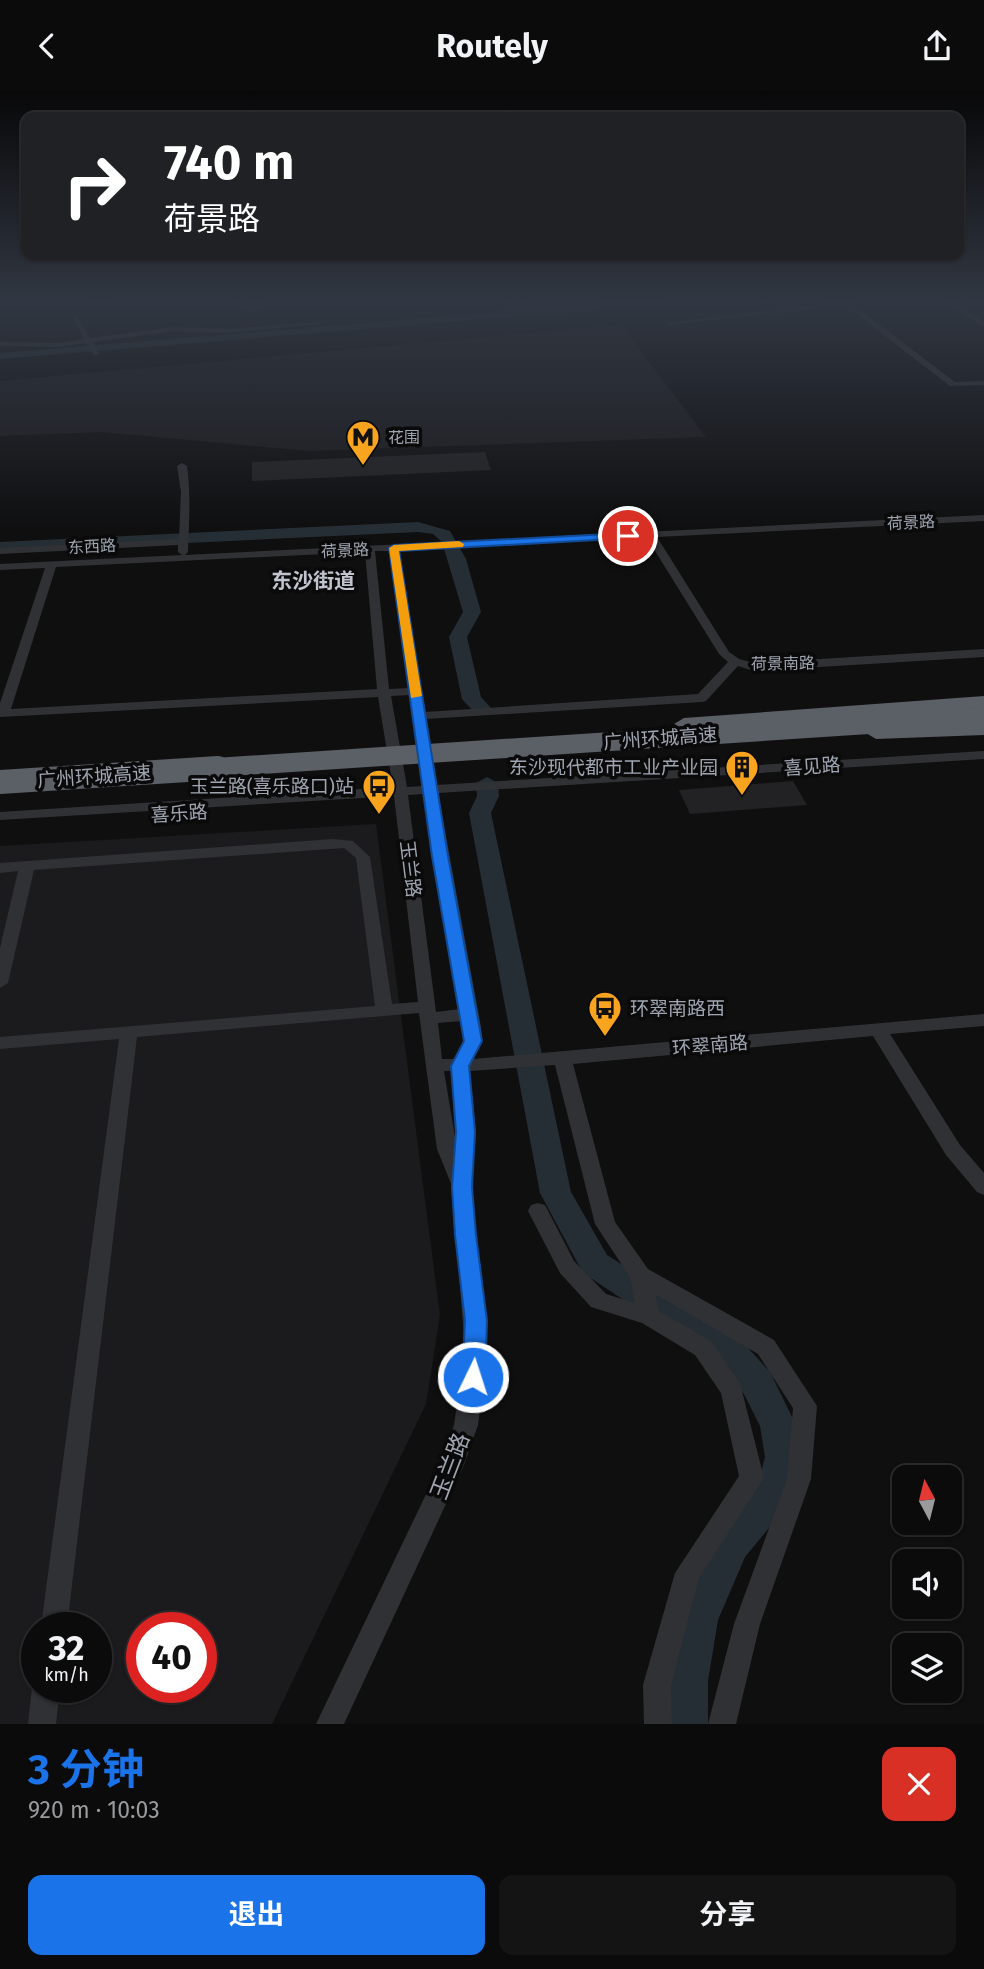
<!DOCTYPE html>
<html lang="zh">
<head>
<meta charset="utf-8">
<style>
  :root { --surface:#0b0b0c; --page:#141415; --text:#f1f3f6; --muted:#9a9b9d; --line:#2b2b2d; --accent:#1a73e8 }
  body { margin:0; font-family:"Fira Sans","Noto Sans SC",sans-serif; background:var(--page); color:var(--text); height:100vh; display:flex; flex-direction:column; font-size:26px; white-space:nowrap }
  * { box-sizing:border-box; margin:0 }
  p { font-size:23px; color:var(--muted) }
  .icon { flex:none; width:38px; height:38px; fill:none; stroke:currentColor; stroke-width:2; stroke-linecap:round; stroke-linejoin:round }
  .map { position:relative; height:1633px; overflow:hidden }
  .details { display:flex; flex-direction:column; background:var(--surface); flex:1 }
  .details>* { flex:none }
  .banner { position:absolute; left:21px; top:21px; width:943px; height:147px; border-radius:14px; box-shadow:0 2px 5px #0004,0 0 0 2px var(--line); background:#202124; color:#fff; overflow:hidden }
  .needle { width:46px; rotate:353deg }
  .fabs { position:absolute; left:892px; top:1374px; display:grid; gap:14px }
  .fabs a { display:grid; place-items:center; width:70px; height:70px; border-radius:14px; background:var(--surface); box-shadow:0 2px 5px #0004,0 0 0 2px var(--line); font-size:35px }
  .speed { position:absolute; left:21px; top:1521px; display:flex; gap:14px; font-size:35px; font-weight:700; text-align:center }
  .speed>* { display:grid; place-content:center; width:91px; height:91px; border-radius:50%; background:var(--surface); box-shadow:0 2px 5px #0004,0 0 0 2px var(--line); line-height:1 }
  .speed small { font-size:18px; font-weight:400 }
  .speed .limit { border:10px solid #d22; background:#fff; color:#111 }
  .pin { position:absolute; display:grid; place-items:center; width:60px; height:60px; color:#fff; margin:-30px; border:4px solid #fff; border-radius:50%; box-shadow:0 2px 7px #0007 }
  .me { position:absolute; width:77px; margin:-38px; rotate:4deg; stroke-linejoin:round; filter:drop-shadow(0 0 5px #0008) }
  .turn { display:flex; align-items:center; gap:24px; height:147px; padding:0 28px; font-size:32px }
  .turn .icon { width:91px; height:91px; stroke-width:2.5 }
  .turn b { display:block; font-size:49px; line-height:60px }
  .round { display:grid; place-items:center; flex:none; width:74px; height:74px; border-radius:14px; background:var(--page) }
  .summary { display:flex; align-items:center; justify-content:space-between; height:119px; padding:0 28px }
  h1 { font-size:42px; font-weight:700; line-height:52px; color:var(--accent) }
  .cta { display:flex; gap:14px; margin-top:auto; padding:14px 28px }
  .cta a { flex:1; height:80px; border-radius:14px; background:var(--accent); color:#fff; font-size:28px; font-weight:700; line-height:80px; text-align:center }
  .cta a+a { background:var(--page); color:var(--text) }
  header { display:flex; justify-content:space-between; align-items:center; height:91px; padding:0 28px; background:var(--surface); font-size:32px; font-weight:700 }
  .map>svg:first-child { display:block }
  .built { fill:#1b1b1d; fill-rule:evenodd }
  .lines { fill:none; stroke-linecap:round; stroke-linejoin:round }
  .river { fill:#252e34; fill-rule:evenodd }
  .building { fill:#222224 }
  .minor { fill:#303135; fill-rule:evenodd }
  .highway { fill:#5b5f66; fill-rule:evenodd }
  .highway-bridge-far1 { stroke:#5b5f66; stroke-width:19 }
  .highway-bridge { stroke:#5b5f66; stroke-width:24 }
  .route { fill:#1a73e8; stroke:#114b97; stroke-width:2 }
  .slow { fill:#f59e0b }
  .labels { text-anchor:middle; stroke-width:7; stroke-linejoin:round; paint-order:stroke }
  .far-poi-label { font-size:16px; fill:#9fa6b2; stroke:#0a0a0b; text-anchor:start }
  .far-street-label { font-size:16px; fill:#9fa6b2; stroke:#0a0a0b }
  .street-label { font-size:19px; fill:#9fa6b2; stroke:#0a0a0b }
  .poi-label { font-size:19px; fill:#9fa6b2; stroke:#0a0a0b; text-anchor:end }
  .far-district-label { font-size:21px; font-weight:bold; fill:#c0c4ce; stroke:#0a0a0b }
  .near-street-label { font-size:23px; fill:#9fa6b2; stroke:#0a0a0b }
</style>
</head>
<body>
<header><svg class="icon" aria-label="back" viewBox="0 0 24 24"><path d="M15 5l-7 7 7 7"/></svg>Routely<svg class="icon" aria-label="share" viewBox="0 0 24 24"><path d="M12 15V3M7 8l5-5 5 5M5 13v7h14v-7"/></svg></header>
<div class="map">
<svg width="984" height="1633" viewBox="0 0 984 1633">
  <rect width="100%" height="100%" fill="#0f0f10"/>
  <!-- built -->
  <g class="built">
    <polygon points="621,234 706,346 307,360 102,341 0,345 0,290"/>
    <path d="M376 733 440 1224 426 1313 272 1633H0V755ZM37 1536H96V1596H37ZM142 1536H201V1596H142Z"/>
  </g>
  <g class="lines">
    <!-- river -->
    <g class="river">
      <polygon points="622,211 661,211 656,214 0,268 0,262"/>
      <polygon points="418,431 450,440 466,468 481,521 467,546 481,606 491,617 488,621 474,621 462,608 449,546 463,521 442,451 433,443 418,441 0,461 0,451"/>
      <polygon points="487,686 498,692 499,705 491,722 571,1101 607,1164 740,1248 770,1281 796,1334 803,1366 794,1401 788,1414 745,1466 718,1529 708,1590 708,1633 664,1633 666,1590 677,1529 717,1440 758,1392 765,1366 760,1335 744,1303 716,1270 583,1182 540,1102 469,722 477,705 476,692"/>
    </g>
  </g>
  <!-- building -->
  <g class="building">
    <polygon points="485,361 491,379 252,390 252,371"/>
    <polygon points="793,690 807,714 690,723 679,699"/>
  </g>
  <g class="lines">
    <!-- minor -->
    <g class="minor">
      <polygon points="98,211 114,211 88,216 85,214"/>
      <path d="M229 211C239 210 247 217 258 216L250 211H258L269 217 249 221Z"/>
      <polygon points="519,211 527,211 535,215 503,222 500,220 524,214"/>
      <polygon points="841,211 859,211 852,213 955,291 984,290 984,294 950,295 845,214 669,234 666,232"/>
      <polygon points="946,211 953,211 984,231 984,236"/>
      <polygon points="969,211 984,211 984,215 967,214"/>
      <polygon points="76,224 90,247 174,236 228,238 318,231 322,233 228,242 174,240 93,251 99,263 95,265 86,252 59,256 0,255 0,251 59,252 84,248 73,226"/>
      <path d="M182 372 187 375C191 404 189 432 188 461L185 464 984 424V430L657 446 729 561 739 568 754 572 984 558V566L754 580 738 575 706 610 702 611 426 628 436 694 984 660V668L438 702 481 936 482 950 473 968 984 923V935L890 943 960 1054 984 1082V1104L977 1101 946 1064 873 945 573 973 615 1131 648 1178 774 1249 817 1315 811 1388 760 1533 736 1633H708L734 1533 787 1388 793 1317 758 1263 655 1203 659 1220 711 1250 740 1292 764 1387 699 1487 671 1594 672 1633H644L643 1594 675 1482 739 1385 721 1302 695 1264 642 1232 591 1216 560 1182 528 1120 531 1114 538 1112 545 1114 574 1170 606 1203 635 1212 630 1186 595 1133 555 974 470 980 476 1041 472 1096 487 1259 478 1334 464 1374 344 1633H316L441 1372 454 1334 465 1259 452 1095 437 1058 419 922 137 946 67 1536H41L119 948 0 958V946L375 915 356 767 344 757 34 779 8 892 0 897V857L18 780 0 782V772L333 748 353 750 370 766 392 913 418 911 394 705 0 729V721L393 696 378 606 0 626V612L45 477 0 479V473L182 464 178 461V454L0 463V457L179 448 181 401 177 375ZM647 447 719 563 728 571 698 603 425 621 400 459ZM375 460H389L409 597 389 598ZM365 461 377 598 11 618 56 476ZM410 604 423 695 407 696 391 605ZM424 703 460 918 436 921 408 704ZM462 930 464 950 455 968H442L438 932ZM444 980H451L456 1052Z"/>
      <polygon points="36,1586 37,1596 60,1596 56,1633 28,1633 32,1596"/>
    </g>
    <!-- highway -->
    <g class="highway">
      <polygon points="984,605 984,617 684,639 674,633 684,627"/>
      <polygon points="984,632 984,644 876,648 866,642 876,636"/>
    </g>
    <!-- highway-bridge-far1 -->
    <polyline class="highway-bridge-far1" points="192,678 984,626"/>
    <!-- highway-bridge -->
    <polyline class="highway-bridge" points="0,691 218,677"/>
  </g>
  <!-- sky -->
  <linearGradient id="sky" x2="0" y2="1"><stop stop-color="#080809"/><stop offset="0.48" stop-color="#313742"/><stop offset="1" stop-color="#313742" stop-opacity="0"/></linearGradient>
  <rect width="984" height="439" fill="url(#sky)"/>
  <!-- route -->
  <polygon class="route" points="628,442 633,445 631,447 399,460 448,765 482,950 469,975 475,1041 472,1096 476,1144 487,1230 485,1286 481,1293 473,1296 465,1293 462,1286 465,1230 455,1144 452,1096 456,1041 451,975 464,950 432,765 389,457 394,454"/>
  <!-- slow -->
  <polygon class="slow" points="459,450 464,453 463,456 399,460 422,605 411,607 389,457 394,454"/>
  <!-- icons -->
  <defs>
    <symbol id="metro-pin" viewBox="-11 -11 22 30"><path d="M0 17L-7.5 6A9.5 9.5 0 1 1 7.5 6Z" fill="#f9a41e" stroke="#0a0a0b"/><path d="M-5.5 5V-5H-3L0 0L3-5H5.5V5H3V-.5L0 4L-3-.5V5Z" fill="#111"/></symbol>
    <symbol id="building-pin" viewBox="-11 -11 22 30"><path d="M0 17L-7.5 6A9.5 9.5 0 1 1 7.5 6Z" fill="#f9a41e" stroke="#0a0a0b"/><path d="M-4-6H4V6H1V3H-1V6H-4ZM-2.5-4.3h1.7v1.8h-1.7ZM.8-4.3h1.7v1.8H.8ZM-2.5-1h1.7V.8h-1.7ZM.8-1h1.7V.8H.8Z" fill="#111"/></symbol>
    <symbol id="bus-pin" viewBox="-11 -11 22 30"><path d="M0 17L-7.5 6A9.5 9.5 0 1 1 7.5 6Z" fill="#f9a41e" stroke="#0a0a0b"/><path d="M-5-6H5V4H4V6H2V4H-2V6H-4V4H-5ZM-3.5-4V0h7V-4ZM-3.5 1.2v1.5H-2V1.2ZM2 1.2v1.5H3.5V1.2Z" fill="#111"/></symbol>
  </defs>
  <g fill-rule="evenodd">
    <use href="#metro-pin" x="344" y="327" width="38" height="52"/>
    <use href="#building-pin" x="723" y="657" width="38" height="52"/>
    <use href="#bus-pin" x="360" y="676" width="38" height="52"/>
    <use href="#bus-pin" x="586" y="898" width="38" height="52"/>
  </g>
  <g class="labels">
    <!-- far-poi labels -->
    <g class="far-poi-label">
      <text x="388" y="352">花围</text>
    </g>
    <!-- far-street labels -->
    <g class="far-street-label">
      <text transform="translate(911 431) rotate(-3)" y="6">荷景路</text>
      <text transform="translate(92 455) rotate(-3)" y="6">东西路</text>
      <text transform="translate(345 459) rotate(-3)" y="6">荷景路</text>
      <text transform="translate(783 572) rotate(-1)" y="6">荷景南路</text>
    </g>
    <!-- street labels -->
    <g class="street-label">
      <text transform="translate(660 647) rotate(-4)" y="7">广州环城高速</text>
      <text transform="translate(812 675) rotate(-4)" y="7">喜见路</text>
      <text transform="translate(94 685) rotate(-4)" y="7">广州环城高速</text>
      <text transform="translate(179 722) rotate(-4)" y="7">喜乐路</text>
      <text transform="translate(411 778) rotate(83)" y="7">玉兰路</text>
      <text transform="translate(710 954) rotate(-5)" y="7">环翠南路</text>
    </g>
    <!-- poi labels -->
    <g class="poi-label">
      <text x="718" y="683">东沙现代都市工业产业园</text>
      <text x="354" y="702">玉兰路(喜乐路口)站</text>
      <text x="630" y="924" text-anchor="start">环翠南路西</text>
    </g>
    <!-- far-district labels -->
    <g class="far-district-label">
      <text x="313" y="497">东沙街道</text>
    </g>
    <!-- near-street labels -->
    <g class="near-street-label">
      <text transform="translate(450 1375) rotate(-69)" y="8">玉兰路</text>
    </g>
  </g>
</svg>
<div class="fabs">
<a><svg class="needle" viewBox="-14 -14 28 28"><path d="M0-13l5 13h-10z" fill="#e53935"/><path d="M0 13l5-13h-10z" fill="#9a9b9d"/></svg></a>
<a><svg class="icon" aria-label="sound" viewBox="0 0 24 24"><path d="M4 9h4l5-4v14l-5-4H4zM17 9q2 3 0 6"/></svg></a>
<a><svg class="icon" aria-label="layers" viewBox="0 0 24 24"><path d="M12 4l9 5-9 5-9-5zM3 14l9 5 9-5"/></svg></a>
</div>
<div class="speed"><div>32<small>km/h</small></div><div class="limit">40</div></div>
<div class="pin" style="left:628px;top:445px;background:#d93025"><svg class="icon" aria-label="arrive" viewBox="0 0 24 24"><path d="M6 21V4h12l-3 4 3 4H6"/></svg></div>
<svg class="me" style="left:473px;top:1286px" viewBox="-20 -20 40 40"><circle r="17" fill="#1a73e8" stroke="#fff" stroke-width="3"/><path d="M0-11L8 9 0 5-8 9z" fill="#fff"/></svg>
<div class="banner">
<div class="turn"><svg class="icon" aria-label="right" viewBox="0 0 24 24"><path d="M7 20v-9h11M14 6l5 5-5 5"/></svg><div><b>740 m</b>荷景路</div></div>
</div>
</div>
<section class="details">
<div class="summary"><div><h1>3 分钟</h1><p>920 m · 10:03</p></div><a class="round" style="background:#d93025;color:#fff"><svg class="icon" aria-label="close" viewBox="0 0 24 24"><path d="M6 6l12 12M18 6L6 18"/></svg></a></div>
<div class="cta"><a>退出</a><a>分享</a></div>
</section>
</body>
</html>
